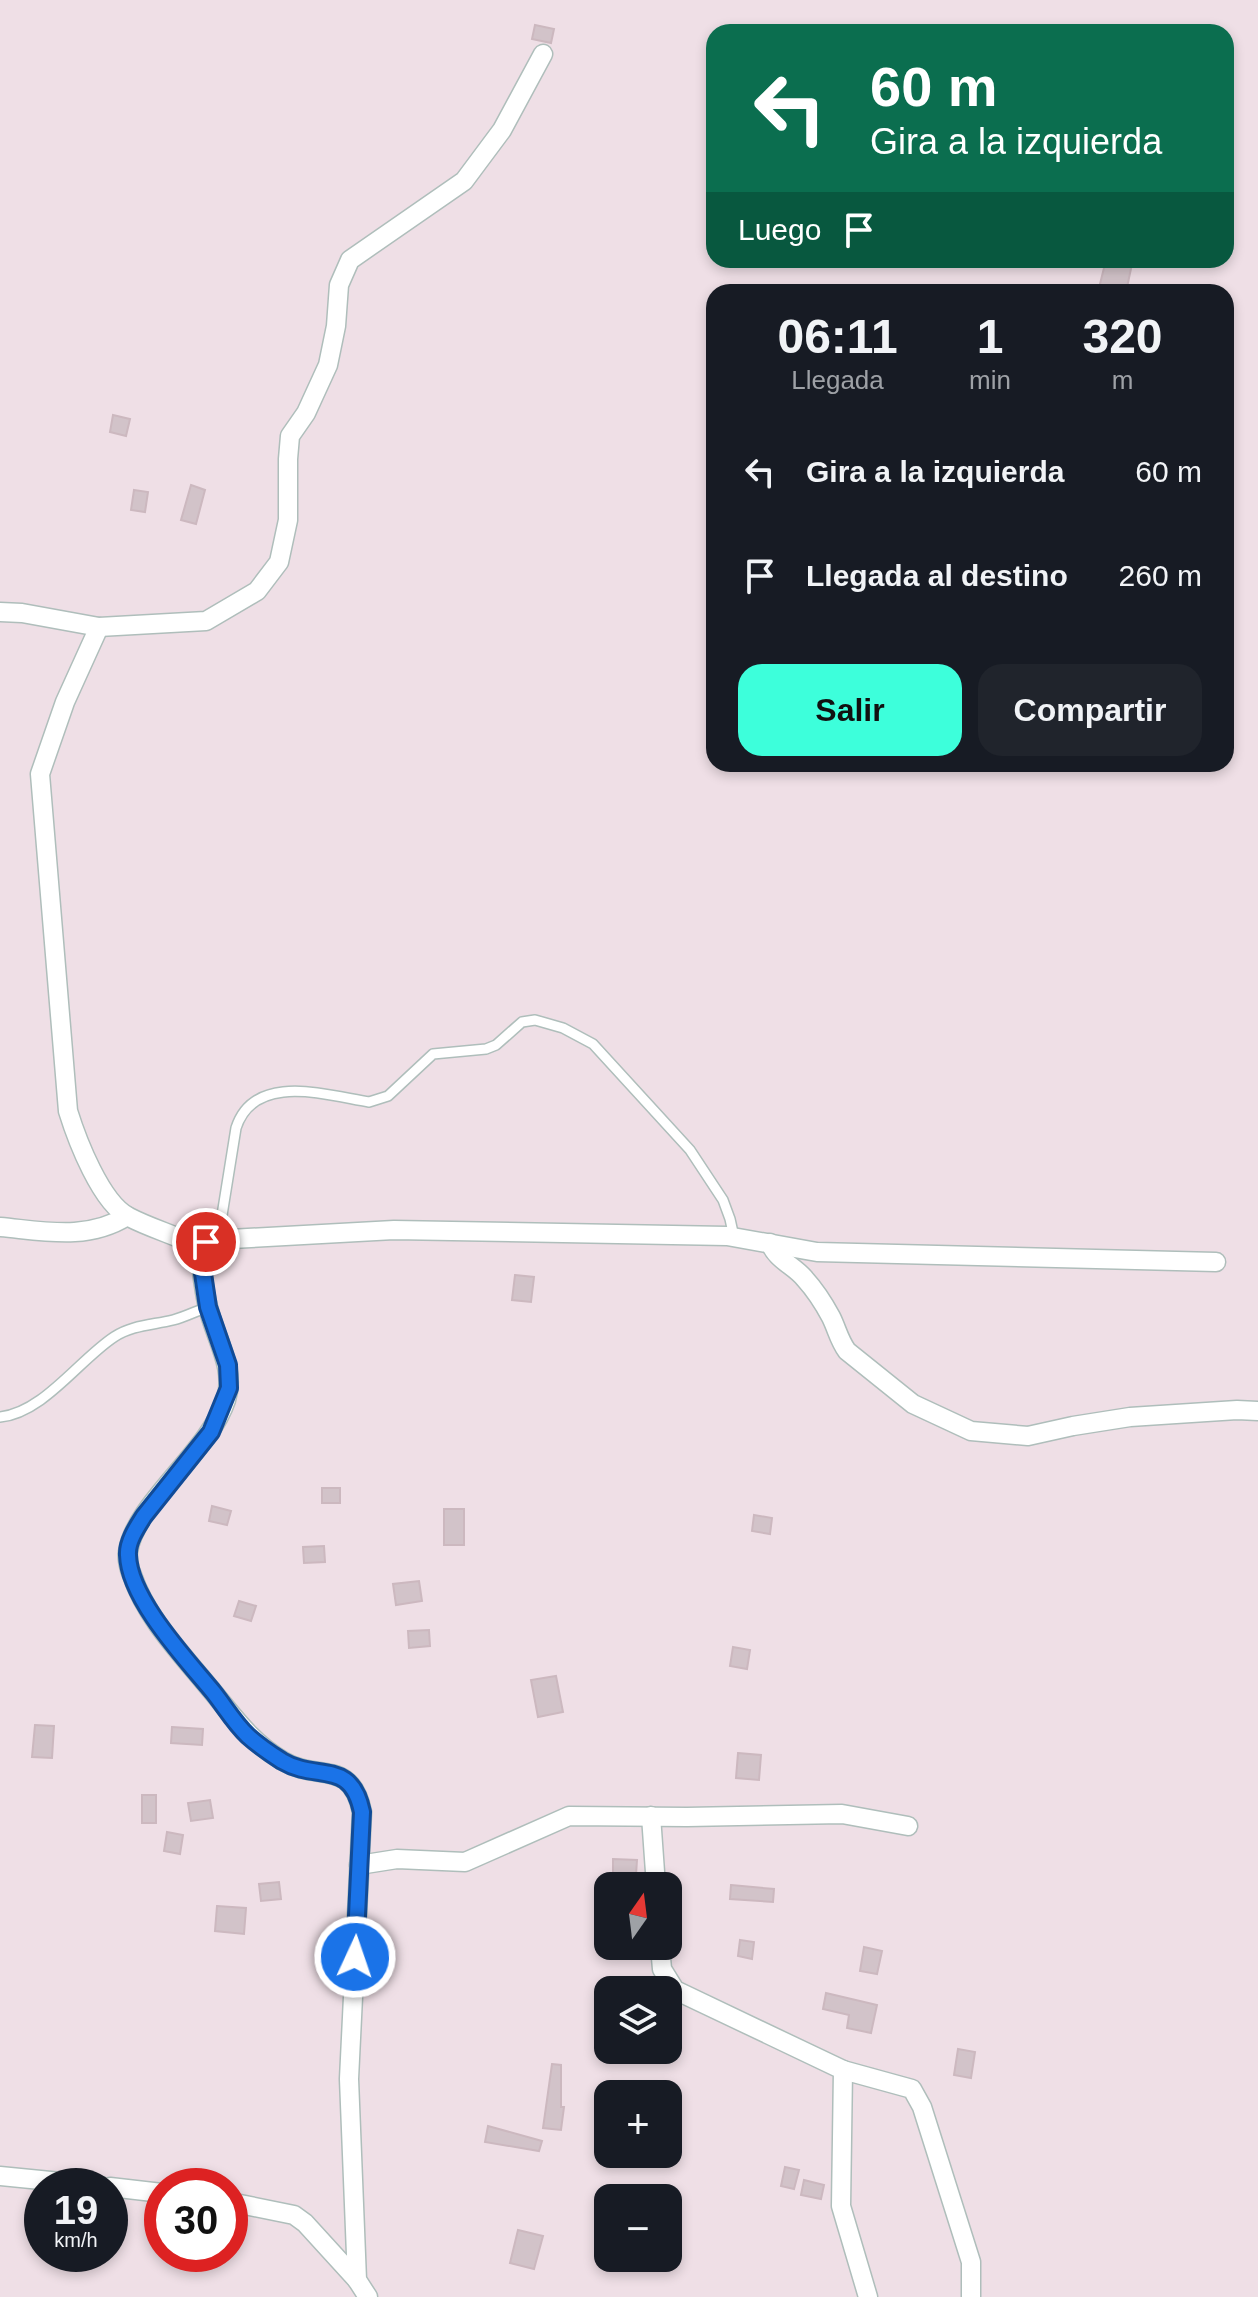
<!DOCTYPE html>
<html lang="es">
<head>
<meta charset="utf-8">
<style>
  :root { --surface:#171b24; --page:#20242c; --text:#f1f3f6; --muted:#9ea1a6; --accent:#3dffdb }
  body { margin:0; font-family:Helvetica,sans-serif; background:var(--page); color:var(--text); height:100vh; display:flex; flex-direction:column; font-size:30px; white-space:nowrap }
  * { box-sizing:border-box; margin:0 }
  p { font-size:26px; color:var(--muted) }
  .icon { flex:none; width:44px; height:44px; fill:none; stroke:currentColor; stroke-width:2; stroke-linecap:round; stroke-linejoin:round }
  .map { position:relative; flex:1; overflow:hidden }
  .sheet { position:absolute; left:706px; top:284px; width:528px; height:488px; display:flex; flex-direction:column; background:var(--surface); border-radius:24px; box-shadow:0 4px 12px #0003 }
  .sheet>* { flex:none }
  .top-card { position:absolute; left:706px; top:24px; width:528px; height:244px; border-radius:24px; box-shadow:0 4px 12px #0003; background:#0b6e4f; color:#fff; overflow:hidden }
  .needle { width:52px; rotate:14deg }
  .fabs { position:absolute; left:594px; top:1872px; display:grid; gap:16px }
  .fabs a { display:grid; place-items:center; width:88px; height:88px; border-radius:16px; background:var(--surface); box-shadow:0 4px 12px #0003; font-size:40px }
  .speed { position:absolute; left:24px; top:2168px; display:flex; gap:16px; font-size:40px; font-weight:700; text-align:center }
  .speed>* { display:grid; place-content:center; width:104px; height:104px; border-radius:50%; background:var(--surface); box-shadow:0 4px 12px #0003; line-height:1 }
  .speed small { font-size:20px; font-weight:400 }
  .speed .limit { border:12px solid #d22; background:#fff; color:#111 }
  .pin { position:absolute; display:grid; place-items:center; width:68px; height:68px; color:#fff; margin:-34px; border:4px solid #fff; border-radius:50%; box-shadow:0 2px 8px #0007 }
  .me { position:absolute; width:88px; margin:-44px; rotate:3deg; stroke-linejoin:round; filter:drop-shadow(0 0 6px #0008) }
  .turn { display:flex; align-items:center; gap:28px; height:168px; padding:0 32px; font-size:36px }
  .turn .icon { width:104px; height:104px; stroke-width:2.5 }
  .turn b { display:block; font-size:56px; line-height:68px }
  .then { display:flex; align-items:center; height:76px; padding:0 32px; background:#0003; gap:16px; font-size:30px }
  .eta { display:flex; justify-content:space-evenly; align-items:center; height:136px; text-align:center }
  .eta b { font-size:48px; font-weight:800; line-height:56px }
  .action { display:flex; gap:16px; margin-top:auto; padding:16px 32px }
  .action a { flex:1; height:92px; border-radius:24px; background:var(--accent); color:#111; font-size:32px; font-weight:800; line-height:92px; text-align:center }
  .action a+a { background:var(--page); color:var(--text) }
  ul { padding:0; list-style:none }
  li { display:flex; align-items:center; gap:24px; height:104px; padding:0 32px }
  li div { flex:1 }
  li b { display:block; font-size:30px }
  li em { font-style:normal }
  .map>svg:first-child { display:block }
  .building { fill:#d2c3c9; stroke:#ccb8bf; stroke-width:2 }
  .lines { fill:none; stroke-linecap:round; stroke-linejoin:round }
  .service-casing { stroke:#afbebb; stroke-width:12 }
  .minor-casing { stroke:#afbebb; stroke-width:21 }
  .service { stroke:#fff; stroke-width:9 }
  .minor { stroke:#fff; stroke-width:18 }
  .route-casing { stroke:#114b97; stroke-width:20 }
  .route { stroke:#1a73e8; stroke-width:14 }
</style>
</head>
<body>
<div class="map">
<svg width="1258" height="2297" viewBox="0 0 1258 2297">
  <rect width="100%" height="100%" fill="#efdfe6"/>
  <!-- building -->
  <g class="building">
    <polygon points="535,25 554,29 551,43 532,39"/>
    <polygon points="1106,260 1132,264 1126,292 1098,292"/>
    <polygon points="113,415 130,419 126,436 110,432"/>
    <polygon points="191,485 205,490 196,524 181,520"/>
    <polygon points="134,490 148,492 145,512 131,510"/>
    <polygon points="515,1275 534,1277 531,1302 512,1300"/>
    <rect x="322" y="1488" width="18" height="15"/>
    <polygon points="212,1506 231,1511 227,1525 209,1521"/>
    <rect x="444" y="1509" width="20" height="36"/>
    <polygon points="754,1515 772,1518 770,1534 752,1531"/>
    <polygon points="324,1546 325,1562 304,1563 303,1547"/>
    <polygon points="419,1581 422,1601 396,1605 393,1584"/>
    <polygon points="239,1601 256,1606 251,1621 234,1616"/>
    <polygon points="429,1630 430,1646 409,1648 408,1631"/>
    <polygon points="733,1647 750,1650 747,1669 730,1666"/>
    <polygon points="556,1676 563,1712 538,1717 531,1680"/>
    <polygon points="35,1725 54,1726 52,1758 32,1757"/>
    <polygon points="172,1727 203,1729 202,1745 171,1743"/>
    <polygon points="738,1753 761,1755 759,1780 736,1778"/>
    <rect x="142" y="1795" width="14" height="28"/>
    <polygon points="210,1800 213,1818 191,1821 188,1803"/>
    <polygon points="167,1832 183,1835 180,1854 164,1851"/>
    <polygon points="613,1859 637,1860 636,1875 613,1874"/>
    <polygon points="279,1882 281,1899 261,1901 259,1884"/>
    <polygon points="731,1885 774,1889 773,1902 730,1899"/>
    <polygon points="217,1906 246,1908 244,1934 215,1931"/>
    <polygon points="740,1940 754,1942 752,1959 738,1956"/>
    <polygon points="864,1947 882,1951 877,1974 860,1971"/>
    <polygon points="826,1993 877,2005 871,2033 847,2028 849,2015 823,2009"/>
    <polygon points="958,2049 975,2052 971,2078 954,2075"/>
    <polygon points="552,2064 561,2065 561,2107 564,2107 561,2130 543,2128"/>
    <polygon points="488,2126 542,2141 539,2151 485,2142"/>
    <polygon points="785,2167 799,2170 794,2189 781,2186"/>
    <polygon points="804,2180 824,2185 821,2199 801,2195"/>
    <polygon points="518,2230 543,2236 534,2269 510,2263"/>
  </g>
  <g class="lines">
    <defs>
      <g id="service">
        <path d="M218 1240 236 1128C254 1072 326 1095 369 1102L388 1096 433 1054 486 1049 496 1045 522 1022 535 1020 563 1028 593 1044 690 1150 723 1200 730 1219 734 1237"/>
        <path d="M0 1417C43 1413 79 1360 114 1337 132 1325 153 1325 173 1320 185 1317 196 1311 208 1307"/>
      </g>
      <g id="minor">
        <polyline points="0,612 22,613 99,627 206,621 257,591 279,562 288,520 288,459 290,436 306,413 328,365 336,326 339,285 350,260 464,181 502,130 543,54"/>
        <path d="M99 627 65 702 40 774 68 1111C77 1140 101 1203 129 1217 152 1229 176 1235 199 1247 202 1267 203 1288 208 1307 215 1338 236 1368 226 1400 209 1452 134 1505 128 1552 127 1558 129 1569 132 1575 146 1617 179 1651 207 1685 231 1713 250 1742 283 1761 318 1782 351 1758 362 1812L349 2079 357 2280 368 2297"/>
        <path d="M0 1227C44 1231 87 1241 127 1216"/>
        <path d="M770 1243C777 1261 794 1265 805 1279 815 1290 824 1304 831 1317 837 1329 839 1340 847 1351L913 1404 971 1431 1028 1436 1073 1426 1130 1417 1237 1410 1258 1411"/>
        <polyline points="199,1247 213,1240 394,1230 727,1236 817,1252 1216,1262"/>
        <polyline points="651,1816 656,1886"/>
        <polyline points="359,1865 397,1859 465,1862 569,1816 687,1817 842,1814 908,1826"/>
        <polyline points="660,1946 662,1969 675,1990 843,2070 841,2206 868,2297"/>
        <polyline points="843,2070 912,2089 922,2107 971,2262 971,2297"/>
        <polyline points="0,2176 101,2186"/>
        <polyline points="110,2187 162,2193"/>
        <polyline points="230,2202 294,2215 305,2223 357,2280"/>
      </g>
    </defs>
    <!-- service casing -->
    <use href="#service" class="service-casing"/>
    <!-- minor casing -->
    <use href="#minor" class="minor-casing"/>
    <!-- service -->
    <use href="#service" class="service"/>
    <!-- minor -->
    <use href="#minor" class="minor"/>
  </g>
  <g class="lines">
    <defs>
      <path id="route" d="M206 1242 199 1247 208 1307 228 1365 229 1388 211 1432 144 1516C137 1527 127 1542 128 1555 129 1599 187 1660 214 1693 225 1707 235 1724 248 1736 258 1745 271 1754 282 1761 317 1782 351 1758 362 1812L355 1957"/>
    </defs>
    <!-- route casing -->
    <use href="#route" class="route-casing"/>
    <!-- route -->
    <use href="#route" class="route"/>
  </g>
</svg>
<div class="fabs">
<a><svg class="needle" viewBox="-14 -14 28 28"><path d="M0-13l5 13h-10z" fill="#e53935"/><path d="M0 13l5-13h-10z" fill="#9ea1a6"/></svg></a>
<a><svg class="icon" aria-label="layers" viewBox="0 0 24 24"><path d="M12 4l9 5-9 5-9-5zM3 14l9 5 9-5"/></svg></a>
<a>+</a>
<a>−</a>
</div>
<div class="speed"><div>19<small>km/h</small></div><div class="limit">30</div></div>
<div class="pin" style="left:206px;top:1242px;background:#d93025"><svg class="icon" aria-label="arrive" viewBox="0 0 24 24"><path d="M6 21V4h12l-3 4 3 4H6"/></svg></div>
<svg class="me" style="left:355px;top:1957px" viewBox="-20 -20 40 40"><circle r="17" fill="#1a73e8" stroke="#fff" stroke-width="3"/><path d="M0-11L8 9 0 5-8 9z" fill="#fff"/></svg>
<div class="top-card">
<div class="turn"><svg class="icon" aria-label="left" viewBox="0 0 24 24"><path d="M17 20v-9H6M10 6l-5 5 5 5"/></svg><div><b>60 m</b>Gira a la izquierda</div></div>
<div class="then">Luego<svg class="icon" aria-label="arrive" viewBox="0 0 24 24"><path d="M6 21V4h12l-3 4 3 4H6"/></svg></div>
</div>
<section class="sheet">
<div class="eta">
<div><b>06:11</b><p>Llegada</p></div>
<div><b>1</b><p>min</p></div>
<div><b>320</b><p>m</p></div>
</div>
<ul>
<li><svg class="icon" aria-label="left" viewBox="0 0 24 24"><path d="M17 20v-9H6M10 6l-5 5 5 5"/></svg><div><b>Gira a la izquierda</b></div><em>60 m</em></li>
<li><svg class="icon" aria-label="arrive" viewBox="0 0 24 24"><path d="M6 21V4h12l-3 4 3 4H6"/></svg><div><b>Llegada al destino</b></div><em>260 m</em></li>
</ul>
<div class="action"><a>Salir</a><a>Compartir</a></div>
</section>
</div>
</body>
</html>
